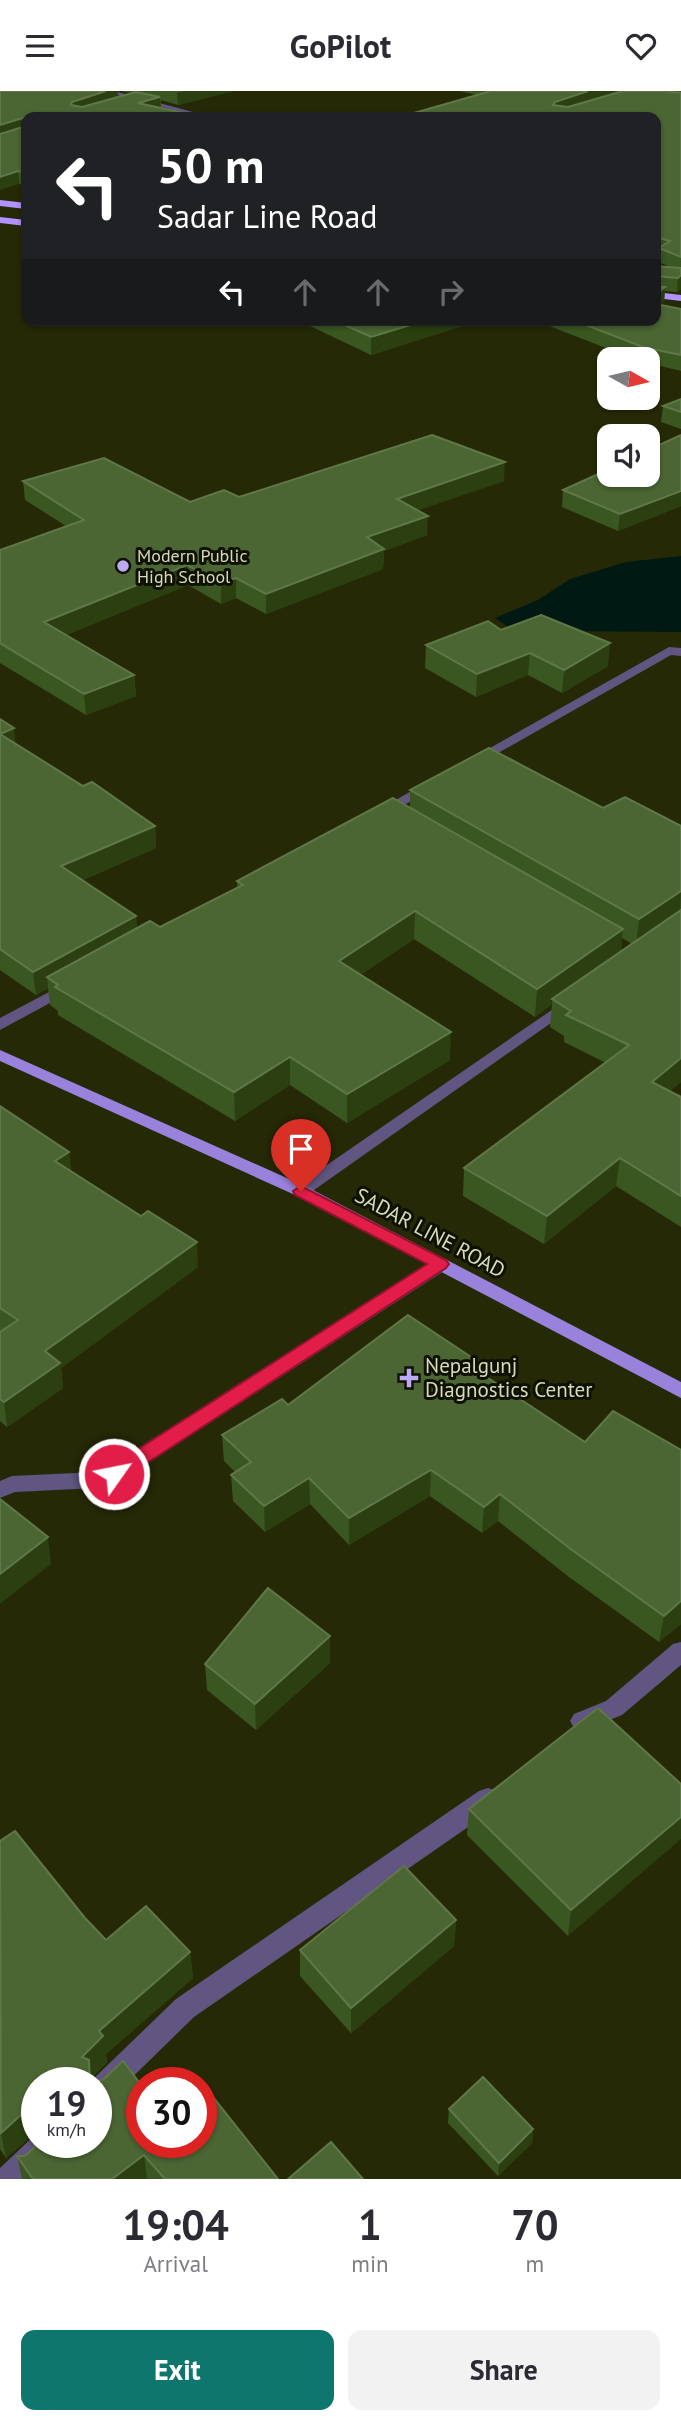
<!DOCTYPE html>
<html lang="en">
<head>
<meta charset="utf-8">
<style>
  :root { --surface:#fff; --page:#f2f2f3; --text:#2b2b33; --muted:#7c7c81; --accent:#0f766e }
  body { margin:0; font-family:"PT Sans",sans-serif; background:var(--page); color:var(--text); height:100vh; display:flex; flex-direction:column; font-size:26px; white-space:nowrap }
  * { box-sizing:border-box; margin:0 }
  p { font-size:23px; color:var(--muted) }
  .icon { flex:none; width:38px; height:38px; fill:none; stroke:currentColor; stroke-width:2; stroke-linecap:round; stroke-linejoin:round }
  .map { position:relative; height:2088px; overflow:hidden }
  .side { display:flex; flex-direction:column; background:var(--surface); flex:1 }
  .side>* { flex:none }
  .banner { position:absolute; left:21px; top:21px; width:640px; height:214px; border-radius:14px; box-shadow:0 2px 5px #0004; background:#202124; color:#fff; overflow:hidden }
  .needle { width:46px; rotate:98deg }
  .tools { position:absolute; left:597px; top:256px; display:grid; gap:14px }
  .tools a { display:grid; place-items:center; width:63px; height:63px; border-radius:14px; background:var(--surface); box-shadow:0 2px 5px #0004; font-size:35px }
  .speed { position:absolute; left:21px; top:1976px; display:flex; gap:14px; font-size:35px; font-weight:700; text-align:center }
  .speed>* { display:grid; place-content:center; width:91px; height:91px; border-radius:50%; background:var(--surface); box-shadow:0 2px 5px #0004; line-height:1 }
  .speed small { font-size:18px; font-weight:400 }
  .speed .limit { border:10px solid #d22; background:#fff; color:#111 }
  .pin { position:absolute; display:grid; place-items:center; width:60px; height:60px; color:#fff; margin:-72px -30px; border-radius:50% 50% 50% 0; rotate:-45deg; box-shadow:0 0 7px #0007 }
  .pin .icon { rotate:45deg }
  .me { position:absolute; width:77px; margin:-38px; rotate:57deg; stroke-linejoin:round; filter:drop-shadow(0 0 5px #0008) }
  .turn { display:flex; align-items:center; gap:24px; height:147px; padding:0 21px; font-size:32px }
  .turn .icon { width:91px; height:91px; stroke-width:2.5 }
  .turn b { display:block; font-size:49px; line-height:60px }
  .lanes { display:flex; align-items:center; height:66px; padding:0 21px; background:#0003; justify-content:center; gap:35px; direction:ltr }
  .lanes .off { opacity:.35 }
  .eta { display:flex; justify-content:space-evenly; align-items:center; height:119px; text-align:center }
  .eta b { font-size:42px; font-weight:800; line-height:49px }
  .button { display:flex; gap:14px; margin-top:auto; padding:14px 21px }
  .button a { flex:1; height:80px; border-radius:14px; background:var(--accent); color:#fff; font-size:28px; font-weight:800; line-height:80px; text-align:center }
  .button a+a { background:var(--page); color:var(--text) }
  header { display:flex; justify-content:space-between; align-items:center; height:91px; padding:0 21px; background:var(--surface); font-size:32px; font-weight:800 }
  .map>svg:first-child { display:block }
  .water { fill:#001a13 }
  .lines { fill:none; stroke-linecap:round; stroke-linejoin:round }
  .minor { fill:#605681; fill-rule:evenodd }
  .major { fill:#9982db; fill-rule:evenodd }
  .highway { fill:#b093ff; fill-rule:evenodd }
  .wall { fill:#3a5722; fill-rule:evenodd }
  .shaded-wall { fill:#2b3f10 }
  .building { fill:#4b6533; stroke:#607848; stroke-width:2 }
  .route { fill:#e11d48; stroke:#92132f; stroke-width:2 }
  .poi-dot { fill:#bcaaf6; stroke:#0f1100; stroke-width:2.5 }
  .labels { text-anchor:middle; stroke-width:6; stroke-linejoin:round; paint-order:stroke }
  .far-poi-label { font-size:18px; fill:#d6dbba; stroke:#0f1100; text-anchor:start }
  .street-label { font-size:21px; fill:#d6dbba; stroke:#0f1100 }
  .poi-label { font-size:21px; fill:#d6dbba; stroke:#0f1100; text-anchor:start }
</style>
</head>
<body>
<header><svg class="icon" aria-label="menu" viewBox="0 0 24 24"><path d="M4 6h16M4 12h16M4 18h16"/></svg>GoPilot<svg class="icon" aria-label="heart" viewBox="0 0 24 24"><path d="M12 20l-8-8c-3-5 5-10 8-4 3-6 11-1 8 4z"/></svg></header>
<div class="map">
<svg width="681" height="2088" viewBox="0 0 681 2088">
  <rect width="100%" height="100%" fill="#262906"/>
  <!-- water -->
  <polygon class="water" points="681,465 681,541 549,540 508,536 495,527 538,509 570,488 626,471"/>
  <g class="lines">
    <!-- minor -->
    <g class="minor">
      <polygon points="101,0 114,0 212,26 200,26"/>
      <polygon points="669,556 681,557 681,565 671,564 477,674 472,675 465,671"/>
      <polygon points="429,690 434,691 434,697 385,725 380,726 373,722"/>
      <polygon points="68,891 76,896 74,899 0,939 0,927"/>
      <polygon points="569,907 577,912 575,915 307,1104 295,1104 292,1100 295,1096"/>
      <polygon points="440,1167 447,1168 449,1173 447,1178 121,1389 97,1397 15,1401 0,1407 0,1390 12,1385 96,1381 107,1377"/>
      <polygon points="681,1551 681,1574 622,1624 582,1640 574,1637 570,1630 574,1623 606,1610 673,1553"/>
      <polygon points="488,1697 497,1700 500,1708 497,1716 194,1926 106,2012 96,2016 96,1992 89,1992 176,1908 479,1700"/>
      <polygon points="37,2042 37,2051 61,2051 57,2061 29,2088 0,2088 0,2077"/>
    </g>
    <!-- major -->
    <polygon class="major" points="0,959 307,1096 681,1291 681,1307 295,1104 0,970"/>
    <!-- highway -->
    <g class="highway">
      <polygon points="0,109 26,112 26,118 0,115"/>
      <polygon points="0,126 26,129 26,135 0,132"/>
      <polygon points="656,201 681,204 681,210 656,207"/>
    </g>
  </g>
  <!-- wall -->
  <g class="wall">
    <polygon points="0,0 118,0 118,6 132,2 120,0 233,0 178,14 161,9 161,17 26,26 26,94 19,93"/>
    <polygon points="460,0 621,0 610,4 623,0 681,0 681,198 677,201 665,200 664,211 660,214 681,218 681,280 648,272 648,268 634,268 534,229 656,229 656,175 671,176 658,171 659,161 656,160 656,26 476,4"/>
    <polygon points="306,229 481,229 371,264 306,233"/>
    <polygon points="681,308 681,338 661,331 663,315"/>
    <polygon points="681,344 681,415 618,440 562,416 563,399"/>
    <polygon points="23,390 190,411 239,406 504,390 418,419 427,444 384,460 383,478 266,523 236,507 221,513 188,494 66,544 134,584 136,605 86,624 0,572 0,459 66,435 25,409"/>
    <polygon points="501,539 608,575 562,602 528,584 476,606 425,577 426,554"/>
    <path d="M0 628 15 652 83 695 155 735 156 757 83 789 136 825 137 837 160 836 237 797V790L410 716V699L603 717 681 735V991L670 1000 681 1006V1136L616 1095 544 1153 463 1105 464 1077 606 972 564 951V945L550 936 552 913 535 926 414 848 360 884 450 969 347 1032 290 994 235 1030 58 924V920L50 914 48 897 36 904 0 879ZM622 847 632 853 621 861Z"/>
    <polygon points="0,1015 69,1061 71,1080 198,1176 61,1277 63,1297 7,1336 0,1330 0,1241 1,1240 0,1239"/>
    <polygon points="488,1287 681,1533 659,1551 569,1486 498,1430 482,1442 430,1405 349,1454 310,1413 265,1441 233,1410 231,1384 235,1381 224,1370 222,1344 288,1314"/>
    <polygon points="330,1545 330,1572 256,1639 207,1599 205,1573"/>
    <polygon points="681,1693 568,1845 467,1744 469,1718"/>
    <polygon points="0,1750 85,1827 106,1849 190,1861 193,1887 106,1963 107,1971 92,1986 93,1992 37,1992 37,2040 6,2067 0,2058"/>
    <polygon points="456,1829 454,1855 351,1942 300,1885 300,1859"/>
    <polygon points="449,2018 533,2038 532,2052 498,2085 448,2032"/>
    <polygon points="142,2051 278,2088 22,2088 17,2065"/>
  </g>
  <!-- shaded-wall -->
  <g class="shaded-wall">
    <polygon points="106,0 118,0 118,8 73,24 71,14 72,11"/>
    <polygon points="185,0 233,0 178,14 177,2"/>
    <polygon points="588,0 621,0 554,24 553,14 555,11"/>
    <polygon points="160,6 161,18 138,12"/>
    <polygon points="26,27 26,39 0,46 0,34"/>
    <polygon points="18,80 19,93 0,99 0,86"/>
    <polygon points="681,184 681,198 677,201 678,187"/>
    <polygon points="665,196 664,211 656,216 656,203"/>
    <polygon points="427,229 481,229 371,264 371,246"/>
    <polygon points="505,371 504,390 396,427 397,408"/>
    <polygon points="681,400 681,415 618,440 620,423"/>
    <polygon points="428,425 427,444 384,460 383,478 266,523 266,503 367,446"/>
    <polygon points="187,474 188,494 46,552 44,531"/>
    <polygon points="236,487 236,507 221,513 221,492"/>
    <polygon points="610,552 608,575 562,602 564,579"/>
    <polygon points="530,562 528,584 476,606 477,583"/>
    <polygon points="134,584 136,605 86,624 84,603"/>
    <polygon points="14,637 16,659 0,643"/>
    <polygon points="155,735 156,757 64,797 61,775"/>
    <polygon points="681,800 680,826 636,855 639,828"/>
    <polygon points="415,820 414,848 339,898 339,870"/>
    <polygon points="136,825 138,848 47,886 48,897 36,904 33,881"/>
    <polygon points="623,838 620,865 552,908 552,913 535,926 537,898"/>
    <polygon points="451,941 450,969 347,1032 347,1003"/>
    <polygon points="290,966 290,994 235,1030 234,1001"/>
    <polygon points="681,967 681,991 649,1018 652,991"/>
    <polygon points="69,1061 71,1085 55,1070"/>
    <polygon points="620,1067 616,1095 544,1153 547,1125"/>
    <polygon points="197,1151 198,1176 61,1277 63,1297 7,1336 4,1311 45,1260"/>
    <polygon points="489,1278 487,1304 482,1283"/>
    <polygon points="431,1379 430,1405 349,1454 349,1427"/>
    <polygon points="309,1387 310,1413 265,1441 264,1415"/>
    <polygon points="500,1403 498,1430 482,1442 484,1416"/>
    <polygon points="48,1446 51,1473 0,1513 0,1483"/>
    <polygon points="681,1510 681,1533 659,1551 664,1525"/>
    <polygon points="330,1545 330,1572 256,1639 255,1613"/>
    <polygon points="681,1726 681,1748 568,1845 571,1819"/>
    <polygon points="456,1829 454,1855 351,1942 351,1917"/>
    <polygon points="190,1861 193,1887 106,1963 107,1971 92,1986 93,1992 90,1992 82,1966 99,1940"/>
    <polygon points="32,2014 37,2040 6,2067 1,2042"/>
    <polygon points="533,2038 532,2052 498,2085 499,2072"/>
    <polygon points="144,2064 147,2088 112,2088"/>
  </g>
  <!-- building -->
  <g class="building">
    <polygon points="0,0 106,0 72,11 71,14 82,16 136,1 160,6 138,12 202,26 26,26 0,34"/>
    <polygon points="491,0 588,0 555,11 553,14 568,16 623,0 665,0 681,2 681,166 659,157 670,150 656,146 656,26 400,26"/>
    <polygon points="26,29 26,81 18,80 0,86 0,43 26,35"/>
    <polygon points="656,175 681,177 681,184 678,187 656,185"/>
    <polygon points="656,195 665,196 656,203"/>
    <polygon points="656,213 681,218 681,264 643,256 573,229 656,229"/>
    <polygon points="334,229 427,229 371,246"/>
    <polygon points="681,308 681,321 663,315"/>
    <polygon points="432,344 505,371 397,408 428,425 367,446 384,458 266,503 236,487 221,492 187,474 44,531 134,584 84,603 0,552 0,459 84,429 23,390 104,367 190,411 224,399 239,406"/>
    <polygon points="681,344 681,400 620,423 563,399 609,378 609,383 648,383 648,359"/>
    <polygon points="541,524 610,552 564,579 530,562 477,583 426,554 488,530 501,539"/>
    <polygon points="0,628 14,637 0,643 83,695 92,691 155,735 61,775 136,825 33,881 0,858"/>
    <polygon points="489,657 603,717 625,706 681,735 681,800 639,828 410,699"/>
    <polygon points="393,707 623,838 537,898 415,820 339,870 451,941 347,1003 290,966 234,1001 55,896 58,894 47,886 150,830 160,836 243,794 237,790"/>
    <polygon points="681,819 681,967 652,991 681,1006 681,1105 620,1067 547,1125 464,1077 629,954 566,924 571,920 552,908"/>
    <polygon points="0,1015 69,1061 55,1070 141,1125 148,1120 197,1151 45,1260 60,1272 4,1311 0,1308 0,1241 18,1229 0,1217"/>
    <polygon points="408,1224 489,1278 482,1283 585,1351 613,1320 681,1359 681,1510 664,1525 572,1459 500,1403 484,1416 431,1379 349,1427 309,1387 264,1415 231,1384 251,1371 222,1344 282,1308 288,1314"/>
    <polygon points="0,1408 48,1446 0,1483"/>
    <polygon points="268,1497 330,1545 255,1613 205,1573"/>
    <polygon points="598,1617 681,1693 681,1726 571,1819 469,1718"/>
    <polygon points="15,1740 85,1827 106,1849 146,1815 190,1861 99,1940 103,1945 82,1966 89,1969 90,1992 37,1992 37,2023 35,2023 32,2014 1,2042 0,1750"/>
    <polygon points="404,1775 456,1829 351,1917 300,1859"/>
    <polygon points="123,1970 142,1995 142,2051 201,2051 201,2007 209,2001 278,2088 165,2088 144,2064 112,2088 33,2088 17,2065 25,2065 40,2051 96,2051 96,1992 94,1992 104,1988"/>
    <polygon points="483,1986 533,2038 499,2072 449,2018"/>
    <polygon points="331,2051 363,2088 288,2088"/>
  </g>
  <!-- route -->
  <polygon class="route" points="301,1095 446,1169 449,1173 446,1177 121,1389 114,1391 107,1389 104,1383 107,1378 427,1173 295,1104 293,1100"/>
  <!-- markers -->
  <g class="poi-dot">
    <circle cx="123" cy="475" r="7"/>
    <path d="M405.5 1276.5h7v7h7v7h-7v7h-7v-7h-7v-7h7z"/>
  </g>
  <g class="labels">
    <!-- far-poi labels -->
    <g class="far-poi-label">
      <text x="137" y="471">Modern Public<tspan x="137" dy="21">High School</tspan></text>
    </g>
    <!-- street labels -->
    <g class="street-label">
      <text transform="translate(430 1142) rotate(28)" y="7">SADAR LINE ROAD</text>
    </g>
    <!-- poi labels -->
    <g class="poi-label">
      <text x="425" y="1282">Nepalgunj<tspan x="425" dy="24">Diagnostics Center</tspan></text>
    </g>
  </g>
</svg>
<div class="tools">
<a><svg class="needle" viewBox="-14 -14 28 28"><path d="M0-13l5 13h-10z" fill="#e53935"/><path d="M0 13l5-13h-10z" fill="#7c7c81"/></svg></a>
<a><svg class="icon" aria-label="sound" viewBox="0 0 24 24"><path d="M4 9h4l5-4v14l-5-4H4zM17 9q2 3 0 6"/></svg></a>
</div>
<div class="speed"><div>19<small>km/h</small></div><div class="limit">30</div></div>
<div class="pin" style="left:301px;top:1100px;background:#d93025"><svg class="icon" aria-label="arrive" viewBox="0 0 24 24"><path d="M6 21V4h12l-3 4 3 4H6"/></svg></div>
<svg class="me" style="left:114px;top:1383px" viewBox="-20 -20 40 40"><circle r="17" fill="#e11d48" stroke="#fff" stroke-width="3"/><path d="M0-11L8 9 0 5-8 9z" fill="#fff"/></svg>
<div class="banner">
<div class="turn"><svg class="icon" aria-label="left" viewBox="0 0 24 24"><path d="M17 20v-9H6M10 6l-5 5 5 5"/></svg><div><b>50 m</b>Sadar Line Road</div></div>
<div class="lanes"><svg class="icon" aria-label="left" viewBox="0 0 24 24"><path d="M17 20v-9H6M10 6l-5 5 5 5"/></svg><svg class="icon off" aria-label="ahead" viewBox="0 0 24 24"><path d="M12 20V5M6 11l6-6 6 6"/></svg><svg class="icon off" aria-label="ahead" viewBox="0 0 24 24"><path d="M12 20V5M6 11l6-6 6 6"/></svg><svg class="icon off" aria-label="right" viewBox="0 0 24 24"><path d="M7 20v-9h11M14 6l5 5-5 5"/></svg></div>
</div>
</div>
<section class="side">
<div class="eta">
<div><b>19:04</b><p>Arrival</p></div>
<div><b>1</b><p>min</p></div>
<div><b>70</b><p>m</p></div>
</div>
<div class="button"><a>Exit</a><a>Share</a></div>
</section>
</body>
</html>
